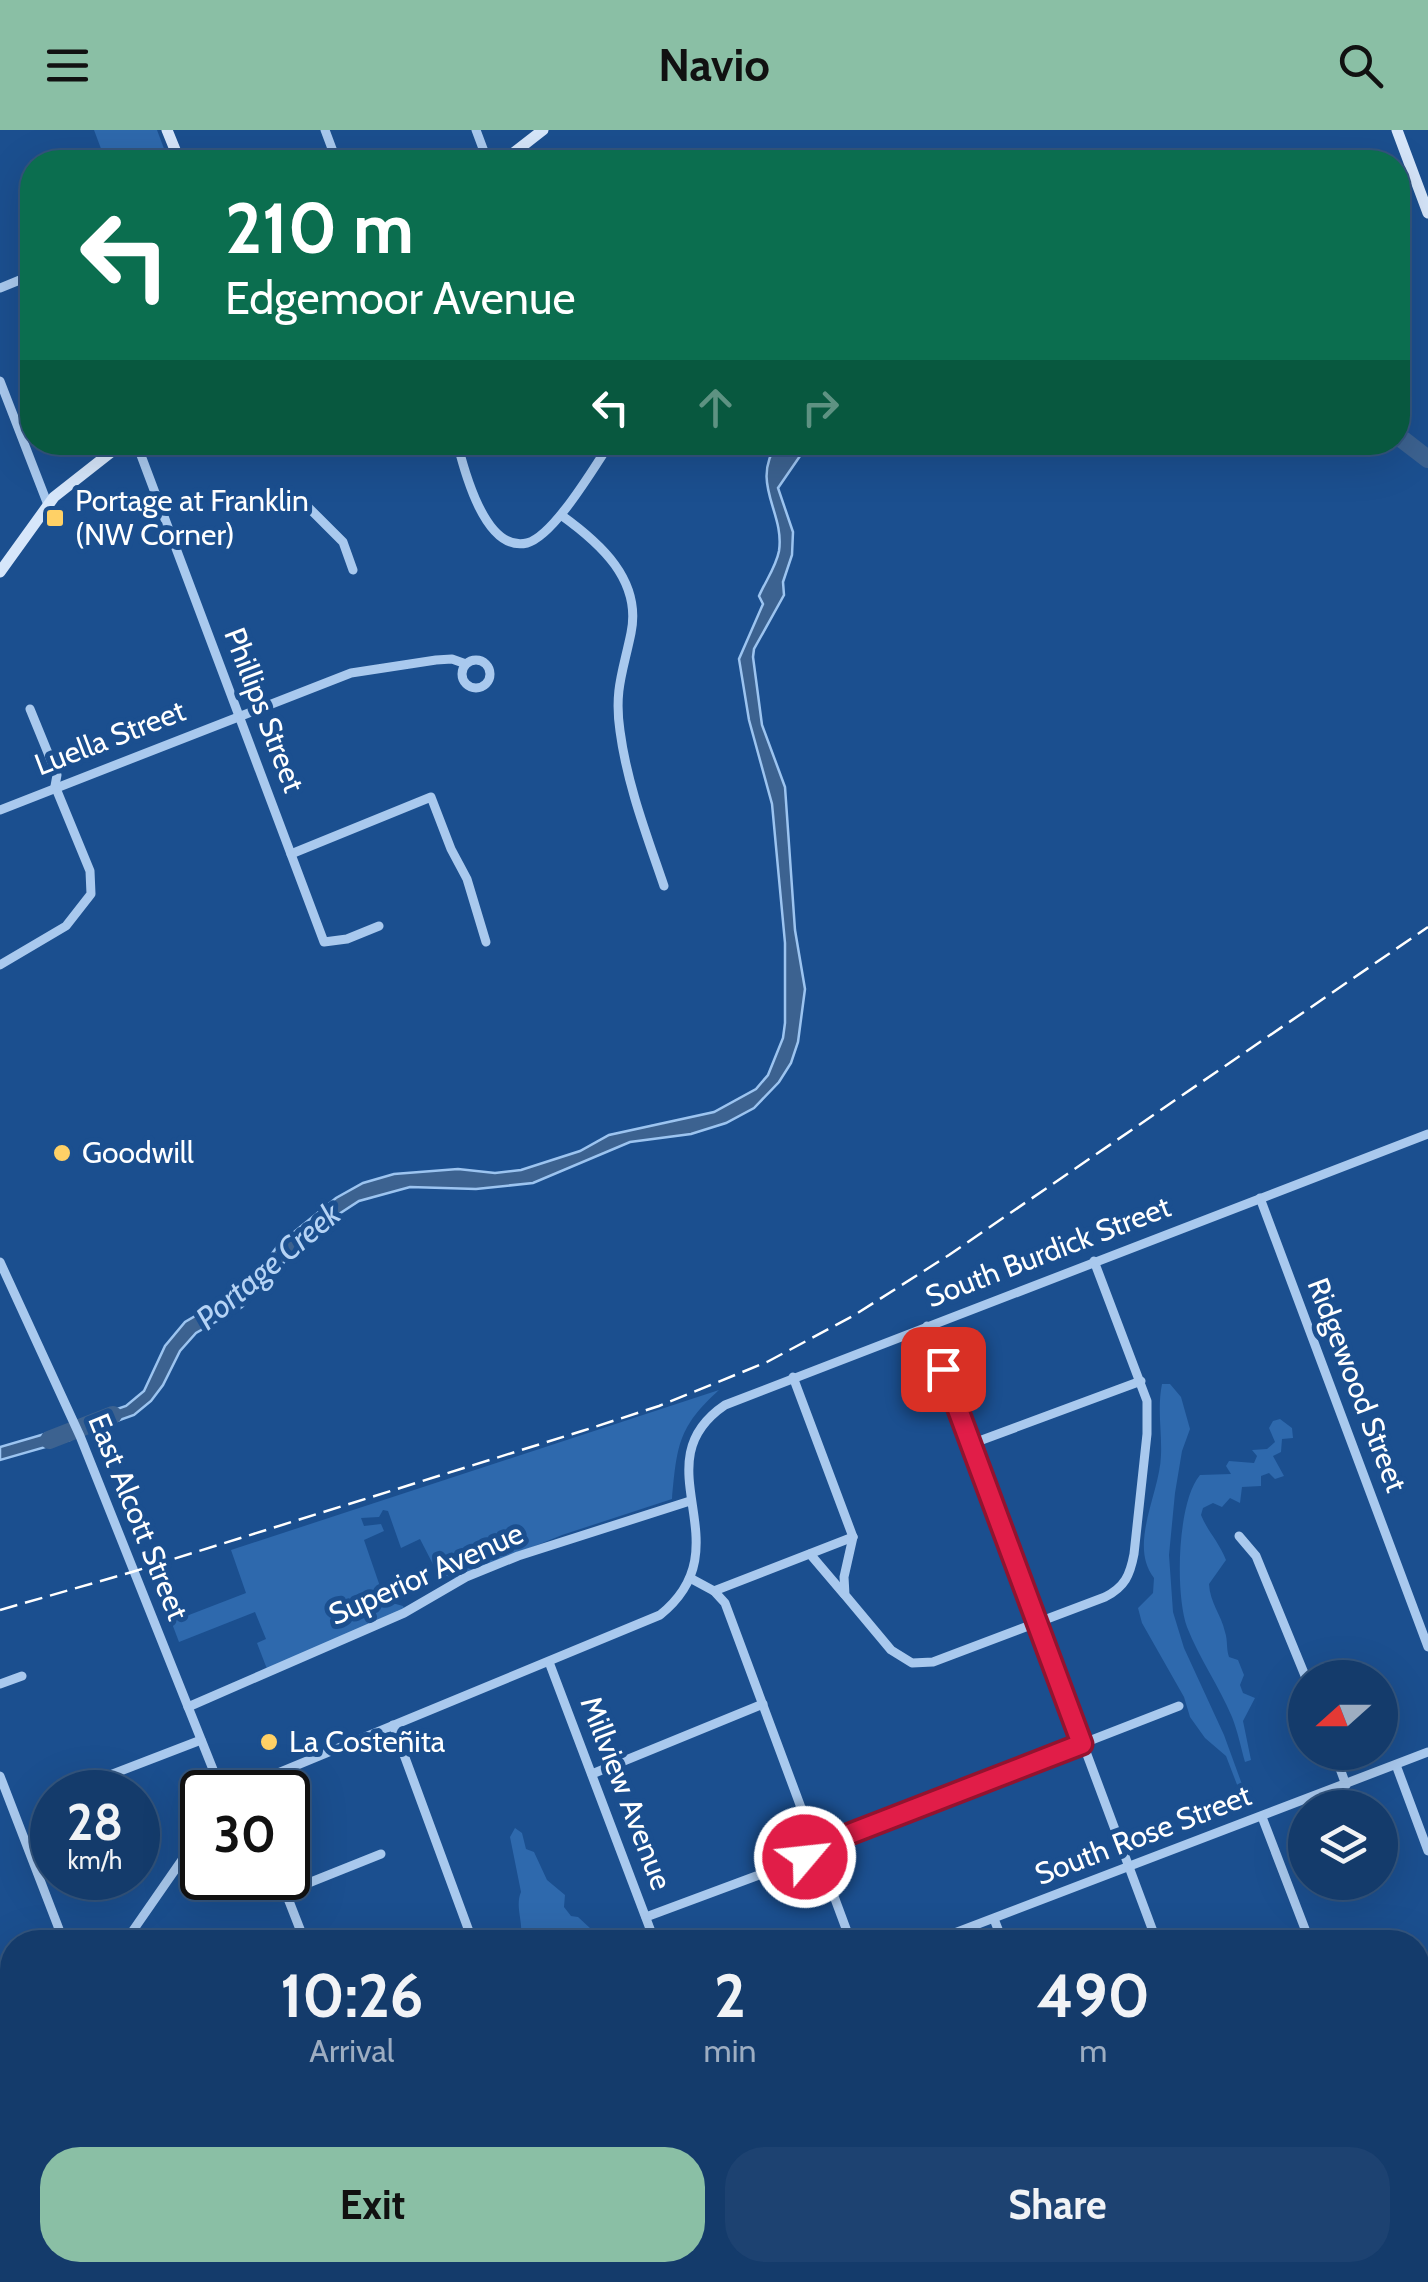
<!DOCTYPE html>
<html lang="en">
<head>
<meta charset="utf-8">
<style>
  :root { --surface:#143b6b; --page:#1d4271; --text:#f1f3f6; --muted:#9dadc1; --line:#33557e; --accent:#8abfa5 }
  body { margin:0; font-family:Cabin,sans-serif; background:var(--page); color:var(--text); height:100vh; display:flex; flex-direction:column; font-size:38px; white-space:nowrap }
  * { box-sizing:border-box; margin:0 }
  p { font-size:32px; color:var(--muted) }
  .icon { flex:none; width:55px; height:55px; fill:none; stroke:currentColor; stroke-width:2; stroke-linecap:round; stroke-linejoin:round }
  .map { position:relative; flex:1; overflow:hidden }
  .sheet { position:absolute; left:0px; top:1800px; width:1430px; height:352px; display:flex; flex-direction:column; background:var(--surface); border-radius:40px 40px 0 0; box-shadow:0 10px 40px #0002,0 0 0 2px var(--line) }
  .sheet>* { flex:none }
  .top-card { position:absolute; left:20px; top:20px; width:1390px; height:305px; border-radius:40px; box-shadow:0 10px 40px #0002,0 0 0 2px var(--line); background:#0b6e4f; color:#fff; overflow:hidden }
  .needle { width:65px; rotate:249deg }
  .controls { position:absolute; left:1288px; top:1530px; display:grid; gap:20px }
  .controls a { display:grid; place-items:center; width:110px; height:110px; border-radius:50%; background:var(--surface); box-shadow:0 10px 40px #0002,0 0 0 2px var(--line); font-size:50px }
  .speed { position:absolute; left:30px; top:1640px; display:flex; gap:20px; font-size:50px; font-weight:700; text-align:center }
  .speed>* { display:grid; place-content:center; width:130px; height:130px; border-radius:50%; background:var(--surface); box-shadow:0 10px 40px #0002,0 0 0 2px var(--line); line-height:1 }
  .speed small { font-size:25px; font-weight:400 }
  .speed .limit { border:5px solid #111; border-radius:15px; background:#fff; color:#111 }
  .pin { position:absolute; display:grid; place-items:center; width:85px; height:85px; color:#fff; margin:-42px; border-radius:20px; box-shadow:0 5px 15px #0006 }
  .me { position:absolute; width:110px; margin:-55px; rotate:62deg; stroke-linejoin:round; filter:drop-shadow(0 0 8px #0008) }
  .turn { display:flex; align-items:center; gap:35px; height:210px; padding:0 40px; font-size:45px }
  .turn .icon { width:130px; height:130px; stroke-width:2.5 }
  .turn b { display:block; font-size:70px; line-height:85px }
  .lanes { display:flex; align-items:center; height:95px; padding:0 40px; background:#0003; justify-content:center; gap:50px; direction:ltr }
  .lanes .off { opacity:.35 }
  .eta { display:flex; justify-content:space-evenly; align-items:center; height:170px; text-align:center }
  .eta b { font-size:60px; font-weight:800; line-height:70px }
  .primary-button { display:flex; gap:20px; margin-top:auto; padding:20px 40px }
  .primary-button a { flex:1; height:115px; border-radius:40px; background:var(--accent); color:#111; font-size:40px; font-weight:800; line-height:115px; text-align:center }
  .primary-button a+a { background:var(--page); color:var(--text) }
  header { display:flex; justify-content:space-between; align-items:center; height:130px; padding:0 40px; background:var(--accent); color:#111; font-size:45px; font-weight:800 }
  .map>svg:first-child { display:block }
  .green { fill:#2e69ad }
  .water { fill:#3c6290; stroke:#9cc4f0; stroke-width:2.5 }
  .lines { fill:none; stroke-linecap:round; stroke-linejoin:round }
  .river { stroke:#3c6290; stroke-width:18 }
  .street { stroke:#a9c9ee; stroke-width:9 }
  .secondary { stroke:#d6e6fa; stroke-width:11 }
  .rail { stroke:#fff; stroke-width:2.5; stroke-dasharray:18 8; stroke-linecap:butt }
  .route-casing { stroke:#92132f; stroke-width:25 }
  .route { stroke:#e11d48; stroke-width:18 }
  .poi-dot { fill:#ffd166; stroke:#1b4f8f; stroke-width:4 }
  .labels { text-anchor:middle; stroke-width:10; stroke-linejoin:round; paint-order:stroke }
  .poi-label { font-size:30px; fill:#fff; stroke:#1b4f8f; text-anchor:start }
  .street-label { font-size:30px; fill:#fff; stroke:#1b4f8f }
  .water-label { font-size:32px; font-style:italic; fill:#b5d3f5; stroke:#1b4f8f }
</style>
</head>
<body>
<header><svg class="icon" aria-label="menu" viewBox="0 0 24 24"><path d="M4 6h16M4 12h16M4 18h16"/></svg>Navio<svg class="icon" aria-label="search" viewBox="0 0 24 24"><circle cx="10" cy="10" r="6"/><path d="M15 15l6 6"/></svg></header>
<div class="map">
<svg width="1428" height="2152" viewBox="0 0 1428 2152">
  <rect width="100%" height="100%" fill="#1b4f8f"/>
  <!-- green -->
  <g class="green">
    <polygon points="94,0 157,0 169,32 106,32"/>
    <path d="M1162 1254H1170L1181 1267 1190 1299 1182 1321 1175 1363 1169 1425 1173 1482 1184 1518 1224 1605 1251 1679 1246 1678 1226 1626 1205 1608 1190 1587 1184 1567 1142 1493 1138 1478 1153 1463 1154 1448C1128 1415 1160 1363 1161 1325 1162 1300 1157 1279 1162 1254Z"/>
    <path d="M719 1260C678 1297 677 1316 672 1369L562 1405 456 1448 438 1444 420 1409 401 1418 388 1381 383 1380 379 1387 361 1388 364 1396 381 1394 384 1401 364 1410 385 1471 403 1476 405 1480 267 1539 257 1513 266 1509 255 1482 179 1512 168 1483 172 1481 176 1490 246 1463 231 1420Z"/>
    <path d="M1280 1289 1292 1298 1293 1308 1282 1309 1281 1322 1273 1326 1284 1346 1275 1349 1269 1343 1261 1346V1356L1242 1357 1240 1373 1230 1368 1222 1377 1213 1373 1203 1378 1201 1385C1208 1402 1219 1412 1226 1430L1209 1454C1210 1473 1221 1484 1225 1502 1228 1511 1226 1518 1229 1527L1238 1530 1244 1545 1240 1555 1243 1563 1255 1568 1243 1591 1251 1630 1245 1632C1241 1618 1238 1602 1232 1587 1219 1556 1199 1528 1187 1497 1175 1464 1177 1372 1200 1345L1231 1344 1226 1336 1229 1331 1254 1333 1257 1326 1252 1320 1267 1319 1275 1312 1269 1298 1273 1291Z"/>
    <path d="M515 1698 522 1703 526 1719 534 1722 547 1750 565 1765 564 1777 571 1786 578 1787 591 1799 592 1812H519C526 1796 514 1778 521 1762L510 1707Z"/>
    <polygon points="251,2140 453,2140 453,2152 233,2152"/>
  </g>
  <!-- water -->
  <g class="water">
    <path d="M778 312 809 313 778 358 793 402 792 425 783 452 784 465 754 519 753 527 762 595 785 657 795 800 805 859 798 912 791 933 779 952 754 978 726 993 691 1004 630 1012 533 1053 476 1059 410 1057 359 1071 319 1097 315 1106 291 1125 242 1177 196 1203 180 1221 163 1255 151 1271 134 1285 92 1300 88 1289 126 1276 144 1261 165 1216 185 1192 236 1162 262 1137 279 1114 336 1068 363 1053 394 1044 458 1039 495 1043 521 1040 580 1021 609 1005 714 982 756 959 768 945 783 908 785 893V813L772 674 749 590 739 529 763 474 759 466C765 452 776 437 779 421 785 381 749 354 778 312Z"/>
    <polygon points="65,1298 70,1310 0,1330 0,1317"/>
  </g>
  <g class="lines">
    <!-- river -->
    <g class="river">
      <polyline points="1398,306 1428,329"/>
      <polyline points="49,1310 113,1285"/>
    </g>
    <!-- street -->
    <g class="street">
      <polyline points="325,0 337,32"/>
      <polyline points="476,0 488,32"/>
      <polyline points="0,158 32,145"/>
      <polyline points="0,251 48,375"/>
      <polyline points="136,312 324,812 347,809 379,796"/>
      <path d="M457 312C464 340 485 423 527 413 554 406 594 337 611 312"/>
      <polyline points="300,369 343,412 353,440"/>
      <path d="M561 385C600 413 642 450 631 503 623 542 614 560 620 601 627 654 647 706 664 756"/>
      <circle cx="476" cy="544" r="14"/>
      <polyline points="0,680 351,543 436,530 452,529 466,534"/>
      <polyline points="291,724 431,667 451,719 467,749 486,812"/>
      <polyline points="0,835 66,796 91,764 90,741 55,656 57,645 30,579"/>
      <polyline points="1260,1068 1428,1517"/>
      <polyline points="0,1132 80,1306 222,1662"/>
      <polyline points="927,1196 1157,1812"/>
      <polyline points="793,1247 853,1407"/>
      <polyline points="971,1314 1141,1251"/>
      <polyline points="1239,1406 1256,1426 1306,1548"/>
      <path d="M853 1407 844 1447 845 1465 891 1520 912 1533 933 1532 1105 1467C1125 1457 1130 1445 1134 1424L1147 1304V1271L1094 1131"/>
      <polyline points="810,1424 844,1464"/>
      <polyline points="690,1448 714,1461 725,1473 851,1812"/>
      <polyline points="714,1461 853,1407"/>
      <polyline points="549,1532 655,1812"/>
      <polyline points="0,1554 22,1546"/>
      <polyline points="188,1577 404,1483 466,1447 518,1426 690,1371"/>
      <polyline points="393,1595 473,1812"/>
      <polyline points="1334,1622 1346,1655"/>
      <polyline points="1396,1635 1428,1721"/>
      <polyline points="592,1644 763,1574"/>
      <polyline points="0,1646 64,1812"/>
      <polyline points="84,1655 201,1610"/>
      <path d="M232 1662 660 1485C747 1415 638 1334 725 1275L1428 1004"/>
      <polyline points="1262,1687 1310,1812"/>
      <polyline points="816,1717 1179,1576"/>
      <polyline points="280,1748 305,1812"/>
      <polyline points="286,1762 381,1724"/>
      <polyline points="646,1787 818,1723"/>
      <polyline points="994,1789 1003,1812"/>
      <polyline points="125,1812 202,1701"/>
      <polyline points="931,1812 1428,1622"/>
      <polyline points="0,1930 12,1923"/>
      <polyline points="1418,1933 1428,1929"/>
      <polyline points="0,1974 12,2006"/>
      <polyline points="1418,2102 1428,2131"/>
      <polyline points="65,2140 69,2152"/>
      <polyline points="227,2140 231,2146"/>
      <polyline points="532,2140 537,2152"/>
      <polyline points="688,2140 692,2152"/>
      <polyline points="972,2140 977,2152"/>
      <polyline points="1126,2140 1131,2152"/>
      <polyline points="1278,2140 1282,2152"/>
      <polyline points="848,2152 880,2140"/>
    </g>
    <!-- secondary -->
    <g class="secondary">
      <polyline points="167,0 180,32"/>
      <polyline points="1397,0 1428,83"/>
      <polyline points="502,32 543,0"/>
      <polyline points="0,442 54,367 124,312"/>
    </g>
    <!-- rail -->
    <polyline class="rail" points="0,1480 132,1442 582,1301 659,1276 767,1232 853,1186 949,1125 1428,797"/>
  </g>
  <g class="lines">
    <defs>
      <polyline id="route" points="805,1727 818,1722 816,1717 1082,1614 943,1239"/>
    </defs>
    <!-- route casing -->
    <use href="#route" class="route-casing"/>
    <!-- route -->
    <use href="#route" class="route"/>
  </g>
  <!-- markers -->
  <g class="poi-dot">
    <rect x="45" y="378" width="20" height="20" rx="5"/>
    <circle cx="62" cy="1023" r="10"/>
    <circle cx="269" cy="1612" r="10"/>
  </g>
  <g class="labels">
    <!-- poi labels -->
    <g class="poi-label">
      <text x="75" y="381">Portage at Franklin<tspan x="75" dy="34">(NW Corner)</tspan></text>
      <text x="82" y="1033">Goodwill</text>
      <text x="289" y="1622">La Costeñita</text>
    </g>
    <!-- street labels -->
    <g class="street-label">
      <text transform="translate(264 580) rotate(69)" y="10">Phillips Street</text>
      <text transform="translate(110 608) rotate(-21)" y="10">Luella Street</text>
      <text transform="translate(1048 1122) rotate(-21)" y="10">South Burdick Street</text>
      <text transform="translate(1357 1255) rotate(69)" y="10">Ridgewood Street</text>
      <text transform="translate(138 1387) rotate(68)" y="10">East Alcott Street</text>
      <text transform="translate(426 1444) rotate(-24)" y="10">Superior Avenue</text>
      <text transform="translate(626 1663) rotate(69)" y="10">Millview Avenue</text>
      <text transform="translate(1143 1705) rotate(-21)" y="10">South Rose Street</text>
    </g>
    <!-- water labels -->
    <g class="water-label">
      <text transform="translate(268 1136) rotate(-40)" y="11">Portage Creek</text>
    </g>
  </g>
</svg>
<div class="controls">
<a><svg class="needle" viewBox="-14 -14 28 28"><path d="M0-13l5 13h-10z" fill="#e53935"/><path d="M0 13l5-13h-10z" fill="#9dadc1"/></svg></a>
<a><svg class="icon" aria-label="layers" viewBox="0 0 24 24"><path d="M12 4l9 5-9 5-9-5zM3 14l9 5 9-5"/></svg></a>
</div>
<div class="speed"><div>28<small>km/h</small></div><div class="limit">30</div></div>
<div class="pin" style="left:943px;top:1239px;background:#d93025"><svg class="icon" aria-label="arrive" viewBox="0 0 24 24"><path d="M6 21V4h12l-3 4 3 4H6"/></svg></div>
<svg class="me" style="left:805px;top:1727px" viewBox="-20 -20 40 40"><circle r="17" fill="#e11d48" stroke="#fff" stroke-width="3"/><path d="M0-11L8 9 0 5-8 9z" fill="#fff"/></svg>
<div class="top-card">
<div class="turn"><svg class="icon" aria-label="left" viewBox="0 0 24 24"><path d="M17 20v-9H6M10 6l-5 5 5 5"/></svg><div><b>210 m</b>Edgemoor Avenue</div></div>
<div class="lanes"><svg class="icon" aria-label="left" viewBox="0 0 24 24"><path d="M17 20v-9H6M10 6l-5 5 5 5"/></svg><svg class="icon off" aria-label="ahead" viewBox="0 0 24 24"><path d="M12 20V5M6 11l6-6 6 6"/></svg><svg class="icon off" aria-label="right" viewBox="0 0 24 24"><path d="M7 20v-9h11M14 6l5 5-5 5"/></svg></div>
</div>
<section class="sheet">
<div class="eta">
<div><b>10:26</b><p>Arrival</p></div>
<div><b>2</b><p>min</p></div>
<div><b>490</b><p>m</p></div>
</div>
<div class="primary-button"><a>Exit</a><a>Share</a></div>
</section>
</div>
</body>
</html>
